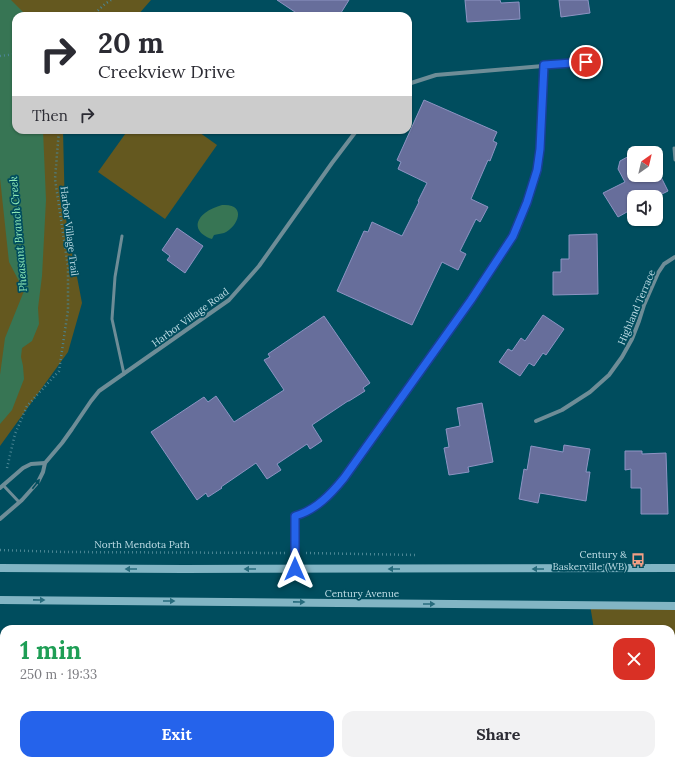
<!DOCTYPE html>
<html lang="en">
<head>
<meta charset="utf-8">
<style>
  :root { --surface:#fff; --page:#f2f2f3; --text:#2b2b33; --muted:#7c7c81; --accent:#2563eb }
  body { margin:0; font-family:Lora,serif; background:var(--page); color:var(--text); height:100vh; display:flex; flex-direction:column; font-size:15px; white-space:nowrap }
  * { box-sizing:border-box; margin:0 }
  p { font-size:13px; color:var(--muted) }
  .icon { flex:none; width:22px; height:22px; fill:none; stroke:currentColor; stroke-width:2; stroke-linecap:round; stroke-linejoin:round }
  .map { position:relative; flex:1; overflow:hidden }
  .panel { position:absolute; left:0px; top:625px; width:675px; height:140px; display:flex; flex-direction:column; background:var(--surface); border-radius:12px 12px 0 0; box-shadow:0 1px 3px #0004 }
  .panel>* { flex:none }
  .guide { position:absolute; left:12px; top:12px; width:400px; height:122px; border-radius:12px; box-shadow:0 1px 3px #0004; background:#fff; color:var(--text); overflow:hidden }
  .needle { width:26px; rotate:34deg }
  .fabs { position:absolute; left:627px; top:146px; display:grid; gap:8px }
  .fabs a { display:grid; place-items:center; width:36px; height:36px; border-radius:8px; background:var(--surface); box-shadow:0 1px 3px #0004; font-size:20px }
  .pin { position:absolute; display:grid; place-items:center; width:34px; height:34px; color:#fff; margin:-17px; border:2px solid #fff; border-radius:50%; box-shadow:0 1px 4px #0007 }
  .me { position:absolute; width:44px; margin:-22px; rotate:0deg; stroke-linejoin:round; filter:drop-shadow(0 0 3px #0008) }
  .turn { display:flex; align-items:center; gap:14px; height:84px; padding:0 20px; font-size:18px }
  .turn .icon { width:52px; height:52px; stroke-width:2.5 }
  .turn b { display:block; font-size:28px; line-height:34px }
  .then { display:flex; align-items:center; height:38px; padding:0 20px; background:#0003; gap:8px; font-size:15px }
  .round { display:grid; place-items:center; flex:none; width:42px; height:42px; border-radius:12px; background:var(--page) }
  .head { display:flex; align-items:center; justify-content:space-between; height:68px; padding:0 20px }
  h1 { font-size:24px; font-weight:700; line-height:30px; color:#1e9e55 }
  .button { display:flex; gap:8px; margin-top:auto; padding:8px 20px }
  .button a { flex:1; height:46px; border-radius:12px; background:var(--accent); color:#fff; font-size:16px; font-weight:700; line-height:46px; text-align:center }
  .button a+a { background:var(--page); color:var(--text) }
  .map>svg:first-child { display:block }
  .green { fill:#64581f }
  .water { fill:#377554 }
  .building { fill:#676e9b; stroke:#8d94c3 }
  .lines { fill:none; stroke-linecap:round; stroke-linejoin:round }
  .path { stroke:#4b8694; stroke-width:2.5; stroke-dasharray:1 3; stroke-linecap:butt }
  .service { stroke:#6e8d97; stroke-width:3 }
  .minor { stroke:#6e8d97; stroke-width:4 }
  .secondary { stroke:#82b5c4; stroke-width:8 }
  .oneway { fill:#004d5e }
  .oneway2 { fill:#276c7d }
  .route-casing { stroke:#184099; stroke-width:10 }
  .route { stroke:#2563eb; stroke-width:7 }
  .labels { text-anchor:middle; stroke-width:3.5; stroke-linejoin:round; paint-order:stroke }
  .street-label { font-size:10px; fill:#bddce5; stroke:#004d5e }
  .poi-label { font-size:10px; fill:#bddce5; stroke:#004d5e; text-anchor:end }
  .water-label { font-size:11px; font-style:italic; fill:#8feab6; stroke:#004d5e }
</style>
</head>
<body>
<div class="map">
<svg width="675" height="765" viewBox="0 0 675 765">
  <rect width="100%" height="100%" fill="#004d5e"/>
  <!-- green -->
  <g class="green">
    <polygon points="0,0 151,0 137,16 16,16 16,130 63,130 65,214 82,303 68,352 0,446"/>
    <polygon points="128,130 196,130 217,145 165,219 98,172"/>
    <polygon points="590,605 675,606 675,698 671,695 671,629 594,629"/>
  </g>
  <!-- water -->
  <g class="water">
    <polygon points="0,0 11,0 27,16 16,16 16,130 43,130 46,200 42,276 38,308 39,324 32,341 22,348 21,357 23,366 24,379 12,410 0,424 0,375 5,338 24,291 9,262 0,178"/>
    <path d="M222 205C247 203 239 226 224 233 221 234 217 234 214 235L212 239C199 235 191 224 205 213 210 209 216 207 222 205Z"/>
  </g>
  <!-- building -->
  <g class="building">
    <polygon points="277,0 349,0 339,16 301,16"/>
    <polygon points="465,0 500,0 501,3 519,2 520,19 467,22"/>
    <polygon points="559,0 588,0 590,13 561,17"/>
    <polygon points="424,100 497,132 493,141 497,143 490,161 488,160 471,199 488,207 480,222 476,219 460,251 466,254 458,270 442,262 412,325 337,291 364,231 368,232 372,222 402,236 419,202 418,201 427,183 398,169 401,162 397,160"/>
    <polygon points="631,155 634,156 634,175 656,175 656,158 662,169 658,171 668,191 656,197 634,197 634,208 618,217 603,193 625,182 618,169 620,161"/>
    <polygon points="177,228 203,246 185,273 167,260 170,256 162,250"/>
    <polygon points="597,234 598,294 553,295 553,272 561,272 561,259 569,259 569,235"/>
    <polygon points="543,315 564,329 546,355 543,353 534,366 529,363 520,376 499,362 508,349 512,351 521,338 525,341"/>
    <polygon points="324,316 370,383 363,388 365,391 349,401 348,401 312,425 322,441 310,449 307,444 277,464 281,470 267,479 256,463 221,487 222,488 208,497 206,493 197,500 151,432 204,397 208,402 216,396 234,422 284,390 264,360 270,357 268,354"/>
    <polygon points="482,403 493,462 468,467 469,472 449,475 444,448 449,447 446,429 460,426 457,408"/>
    <polygon points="564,445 590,449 586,472 590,472 586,501 540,493 538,503 519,499 524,469 527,470 531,446 563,452"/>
    <polygon points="625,451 642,451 642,454 666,453 668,514 641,514 641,488 631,488 631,469 625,470"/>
  </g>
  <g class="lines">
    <!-- path -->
    <g class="path">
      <polyline points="92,16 105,4 111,0"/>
      <polyline points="0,56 16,54"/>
      <polyline points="7,468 15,434 27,406 59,371 68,310 68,267 55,179 59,130"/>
      <polyline points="0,550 64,552 285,553"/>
      <polyline points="306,553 417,555"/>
    </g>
    <!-- service -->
    <g class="service">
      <polyline points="674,148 675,160"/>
      <polyline points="122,236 115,277 112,319 124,374"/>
      <polyline points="3,485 19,502"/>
    </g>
    <!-- minor -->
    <g class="minor">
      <polyline points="408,84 436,75 601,61"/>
      <polyline points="536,421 562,410 590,392 609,375 622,357 632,339 639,321 644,305 658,273 664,264 675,257"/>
      <polyline points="0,488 23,468 31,464 45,463"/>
      <polyline points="0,519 22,500 38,482 43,472 45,463 62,443 72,429 91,401 99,391 229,300 259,266 332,163 357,130"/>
      <path d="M295 568V516C316 510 331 494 345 478L471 300 513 236 527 203 537 170 540 149 544 65"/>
      <polyline points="0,665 4,681"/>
      <polyline points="671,737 675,731"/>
      <polyline points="22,761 23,765"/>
      <polyline points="368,761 375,765"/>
      <polyline points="298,765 301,761"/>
      <polyline points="651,765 654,761"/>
    </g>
    <!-- secondary -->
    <g class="secondary">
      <polyline points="0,568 184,569 675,568"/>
      <polyline points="0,600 675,606"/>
    </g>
  </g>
  <!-- one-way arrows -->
  <defs><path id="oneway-solid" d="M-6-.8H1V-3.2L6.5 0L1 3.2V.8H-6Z"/></defs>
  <use class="oneway" href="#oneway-solid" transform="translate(36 484) rotate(-53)"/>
  <g class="oneway2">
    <use href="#oneway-solid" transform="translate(131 569) rotate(-180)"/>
    <use href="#oneway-solid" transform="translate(250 569) rotate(180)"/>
    <use href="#oneway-solid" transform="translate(394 569) rotate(180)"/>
    <use href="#oneway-solid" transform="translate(538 569) rotate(180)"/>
    <use href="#oneway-solid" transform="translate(39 600) rotate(1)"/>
    <use href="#oneway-solid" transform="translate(169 601)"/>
    <use href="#oneway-solid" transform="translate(299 602) rotate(1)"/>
    <use href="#oneway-solid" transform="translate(429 604)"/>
  </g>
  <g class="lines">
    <defs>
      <path id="route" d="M295 569V516C316 510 331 494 344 478L471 300 513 236 527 202 537 170 540 149 544 65 586 62"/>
    </defs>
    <!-- route casing -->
    <use href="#route" class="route-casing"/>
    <!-- route -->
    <use href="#route" class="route"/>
  </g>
  <!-- icons -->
  <defs>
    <symbol id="bus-bare" viewBox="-9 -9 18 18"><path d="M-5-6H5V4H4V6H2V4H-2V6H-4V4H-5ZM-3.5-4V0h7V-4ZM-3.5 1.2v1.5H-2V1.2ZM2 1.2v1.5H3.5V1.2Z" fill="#f39f85" stroke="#004d5e" stroke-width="2.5" paint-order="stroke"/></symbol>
  </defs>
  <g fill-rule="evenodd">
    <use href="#bus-bare" x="628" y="550" width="20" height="20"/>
  </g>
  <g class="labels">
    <!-- street labels -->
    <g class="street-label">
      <text transform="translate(70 231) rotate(83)" y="4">Harbor Village Trail</text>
      <text transform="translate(636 307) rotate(-67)" y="4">Highland Terrace</text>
      <text transform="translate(190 317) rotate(-36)" y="4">Harbor Village Road</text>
      <text x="142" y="548">North Mendota Path</text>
      <text x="362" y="597">Century Avenue</text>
    </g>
    <!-- poi labels -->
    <g class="poi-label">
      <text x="627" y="558">Century &amp;<tspan x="627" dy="12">Baskerville (WB)</tspan></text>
    </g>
    <!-- water labels -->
    <g class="water-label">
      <text transform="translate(18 234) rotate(-95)" y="4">Pheasant Branch Creek</text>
    </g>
  </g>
</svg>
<div class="fabs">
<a><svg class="needle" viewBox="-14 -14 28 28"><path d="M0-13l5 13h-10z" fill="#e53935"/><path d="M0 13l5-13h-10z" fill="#7c7c81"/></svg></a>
<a><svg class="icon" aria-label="sound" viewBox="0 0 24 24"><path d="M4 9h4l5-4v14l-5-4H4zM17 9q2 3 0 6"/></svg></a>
</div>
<div class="pin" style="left:586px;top:62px;background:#d93025"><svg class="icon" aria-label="arrive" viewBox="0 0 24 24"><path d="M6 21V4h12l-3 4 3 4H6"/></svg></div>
<svg class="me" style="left:295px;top:569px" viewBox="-20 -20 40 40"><path d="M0-17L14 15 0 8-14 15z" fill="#2563eb" stroke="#fff" stroke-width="4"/></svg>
<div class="guide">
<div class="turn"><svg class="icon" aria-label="right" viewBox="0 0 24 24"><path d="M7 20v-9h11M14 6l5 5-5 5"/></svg><div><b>20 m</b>Creekview Drive</div></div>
<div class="then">Then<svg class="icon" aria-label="right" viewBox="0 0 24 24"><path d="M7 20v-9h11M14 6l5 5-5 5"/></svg></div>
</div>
<section class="panel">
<div class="head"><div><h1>1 min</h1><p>250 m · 19:33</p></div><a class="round" style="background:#d93025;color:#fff"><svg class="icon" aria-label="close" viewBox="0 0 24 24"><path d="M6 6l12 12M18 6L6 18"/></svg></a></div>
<div class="button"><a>Exit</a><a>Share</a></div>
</section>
</div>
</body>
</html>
